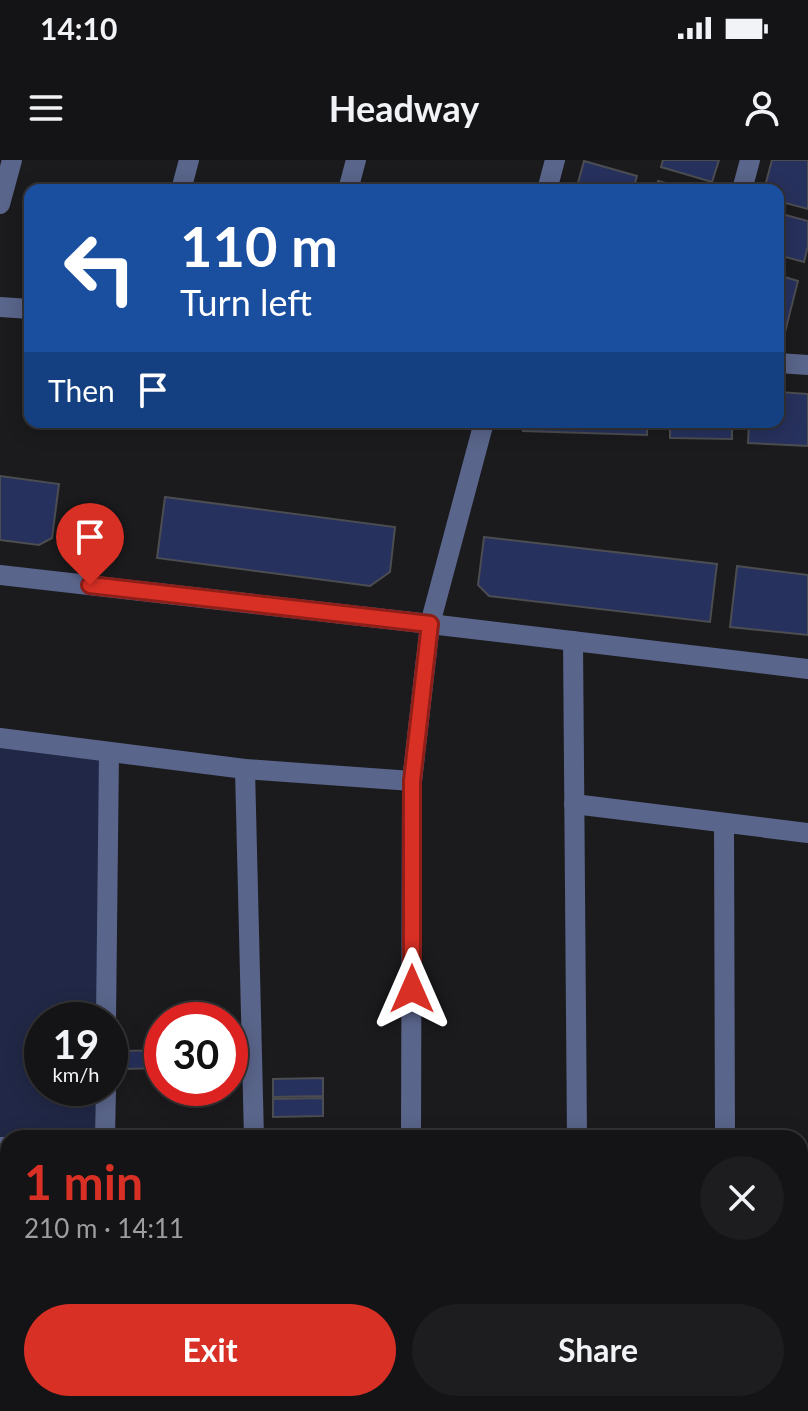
<!DOCTYPE html>
<html lang="en">
<head>
<meta charset="utf-8">
<style>
  :root { --surface:#141416; --page:#1d1d1f; --text:#f1f3f6; --muted:#9d9ea1; --line:#333335; --accent:#d93025 }
  body { margin:0; font-family:Lato,sans-serif; background:var(--page); color:var(--text); height:100vh; display:flex; flex-direction:column; font-size:30px; white-space:nowrap }
  * { box-sizing:border-box; margin:0 }
  p { font-size:26px; color:var(--muted) }
  .icon { flex:none; width:44px; height:44px; fill:none; stroke:currentColor; stroke-width:2; stroke-linecap:round; stroke-linejoin:round }
  .map { position:relative; flex:1; overflow:hidden }
  .details { position:absolute; left:0px; top:970px; width:808px; height:282px; display:flex; flex-direction:column; background:var(--surface); border-radius:24px 24px 0 0; box-shadow:0 4px 20px #0003,0 0 0 2px var(--line) }
  .details>* { flex:none }
  .banner { position:absolute; left:24px; top:24px; width:760px; height:244px; border-radius:16px; box-shadow:0 4px 20px #0003,0 0 0 2px var(--line); background:#1a4fa0; color:#fff; overflow:hidden }
  .speed { position:absolute; left:24px; top:842px; display:flex; gap:16px; font-size:40px; font-weight:700; text-align:center }
  .speed>* { display:grid; place-content:center; width:104px; height:104px; border-radius:50%; background:var(--surface); box-shadow:0 4px 20px #0003,0 0 0 2px var(--line); line-height:1 }
  .speed small { font-size:20px; font-weight:400 }
  .speed .limit { border:12px solid #d22; background:#fff; color:#111 }
  .pin { position:absolute; display:grid; place-items:center; width:68px; height:68px; color:#fff; margin:-82px -34px; border-radius:50% 50% 50% 0; rotate:-45deg; box-shadow:0 0 8px #0007 }
  .pin .icon { rotate:45deg }
  .me { position:absolute; width:88px; margin:-44px; rotate:0deg; stroke-linejoin:round; filter:drop-shadow(0 0 6px #0008) }
  .turn { display:flex; align-items:center; gap:28px; height:168px; padding:0 24px; font-size:36px }
  .turn .icon { width:104px; height:104px; stroke-width:2.5 }
  .turn b { display:block; font-size:56px; line-height:68px }
  .then { display:flex; align-items:center; height:76px; padding:0 24px; background:#0003; gap:16px; font-size:30px }
  .round { display:grid; place-items:center; flex:none; width:84px; height:84px; border-radius:42px; background:var(--page) }
  .headline { display:flex; align-items:center; justify-content:space-between; height:136px; padding:0 24px }
  h1 { font-size:48px; font-weight:700; line-height:60px; color:var(--accent) }
  .primary-button { display:flex; gap:16px; margin-top:auto; padding:16px 24px }
  .primary-button a { flex:1; height:92px; border-radius:48px; background:var(--accent); color:#fff; font-size:32px; font-weight:700; line-height:92px; text-align:center }
  .primary-button a+a { background:var(--page); color:var(--text) }
  .status { display:flex; justify-content:space-between; align-items:center; height:56px; padding:0 40px; background:var(--surface); direction:ltr }
  .status svg { height:22px; fill:currentColor }
  header { display:flex; justify-content:space-between; align-items:center; height:104px; padding:0 24px; background:var(--surface); font-size:36px; font-weight:700 }
  .map>svg:first-child { display:block }
  .green { fill:#212847 }
  .building { fill:#27315d; stroke:#4c4d51; stroke-width:2 }
  .lines { fill:none; stroke-linecap:round; stroke-linejoin:round }
  .minor { stroke:#5a658b; stroke-width:20 }
  .route-casing { stroke:#8d1f18; stroke-width:20 }
  .route { stroke:#d93025; stroke-width:14 }
</style>
</head>
<body>
<div class="status"><b>14:10</b><svg viewBox="0 0 49 12"><path d="M0 12V9h3v3zM5 12V6h3v6zM10 12V3h3v9zM15 12V0h3v12zM26 1h20v11H26zM47 4h2v5h-2z"/></svg></div>
<header><svg class="icon" aria-label="menu" viewBox="0 0 24 24"><path d="M4 6h16M4 12h16M4 18h16"/></svg>Headway<svg class="icon" aria-label="person" viewBox="0 0 24 24"><circle cx="12" cy="8" r="4"/><path d="M4 21q1-7 8-7t8 7"/></svg></header>
<div class="map">
<svg width="808" height="1251" viewBox="0 0 808 1251">
  <rect width="100%" height="100%" fill="#1b1b1e"/>
  <!-- green -->
  <polygon class="green" points="0,578 109,592 106,860 42,860 42,928 106,928 105,978 8,978 0,987"/>
  <!-- building -->
  <g class="building">
    <polygon points="663,0 719,0 712,22 661,7"/>
    <polygon points="772,0 808,0 808,49 778,41 778,30 764,30"/>
    <polygon points="584,1 637,16 633,30 576,30"/>
    <polygon points="658,21 693,30 656,30"/>
    <polygon points="778,53 808,61 808,86 804,102 778,95"/>
    <polygon points="778,115 798,121 783,180 778,178"/>
    <polygon points="778,232 808,234 808,286 748,283 749,262 778,262"/>
    <polygon points="523,262 647,262 647,275 523,271"/>
    <polygon points="670,262 732,262 732,279 670,278"/>
    <polygon points="0,316 59,324 52,378 39,385 0,380"/>
    <polygon points="165,337 395,367 390,412 370,426 157,398"/>
    <polygon points="484,377 717,404 710,462 489,436 478,425"/>
    <polygon points="737,406 808,415 808,475 730,467"/>
    <polygon points="162,890 162,908 124,909 124,891"/>
    <polygon points="323,918 323,936 273,937 273,919"/>
    <polygon points="323,938 323,956 273,957 273,939"/>
  </g>
  <g class="lines">
    <!-- minor -->
    <g class="minor">
      <polyline points="181,30 189,0"/>
      <polyline points="348,30 356,0"/>
      <polyline points="547,30 555,0"/>
      <polyline points="742,30 750,0"/>
      <polyline points="0,44 12,0"/>
      <polyline points="0,147 30,149"/>
      <polyline points="778,203 808,205"/>
      <polyline points="484,262 430,464 808,509"/>
      <polyline points="0,415 430,464 412,621 411,978"/>
      <polyline points="573,481 577,978"/>
      <polyline points="0,578 245,609 412,621"/>
      <polyline points="245,609 254,978"/>
      <polyline points="574,644 808,673"/>
      <polyline points="724,663 725,978"/>
      <polyline points="106,860 109,592"/>
      <polyline points="105,978 106,928"/>
      <polyline points="0,987 8,987"/>
      <polyline points="0,1172 8,1173"/>
      <polyline points="800,1178 808,1178"/>
      <polyline points="413,1244 413,1251"/>
      <polyline points="578,1244 578,1251"/>
    </g>
  </g>
  <g class="lines">
    <defs>
      <polyline id="route" points="90,425 430,464 412,621 412,829"/>
    </defs>
    <!-- route casing -->
    <use href="#route" class="route-casing"/>
    <!-- route -->
    <use href="#route" class="route"/>
  </g>
</svg>
<div class="speed"><div>19<small>km/h</small></div><div class="limit">30</div></div>
<div class="pin" style="left:90px;top:425px;background:#d93025"><svg class="icon" aria-label="arrive" viewBox="0 0 24 24"><path d="M6 21V4h12l-3 4 3 4H6"/></svg></div>
<svg class="me" style="left:412px;top:829px" viewBox="-20 -20 40 40"><path d="M0-17L14 15 0 8-14 15z" fill="#d93025" stroke="#fff" stroke-width="4"/></svg>
<div class="banner">
<div class="turn"><svg class="icon" aria-label="left" viewBox="0 0 24 24"><path d="M17 20v-9H6M10 6l-5 5 5 5"/></svg><div><b>110 m</b>Turn left</div></div>
<div class="then">Then<svg class="icon" aria-label="arrive" viewBox="0 0 24 24"><path d="M6 21V4h12l-3 4 3 4H6"/></svg></div>
</div>
<section class="details">
<div class="headline"><div><h1>1 min</h1><p>210 m · 14:11</p></div><a class="round"><svg class="icon" aria-label="close" viewBox="0 0 24 24"><path d="M6 6l12 12M18 6L6 18"/></svg></a></div>
<div class="primary-button"><a>Exit</a><a>Share</a></div>
</section>
</div>
</body>
</html>
